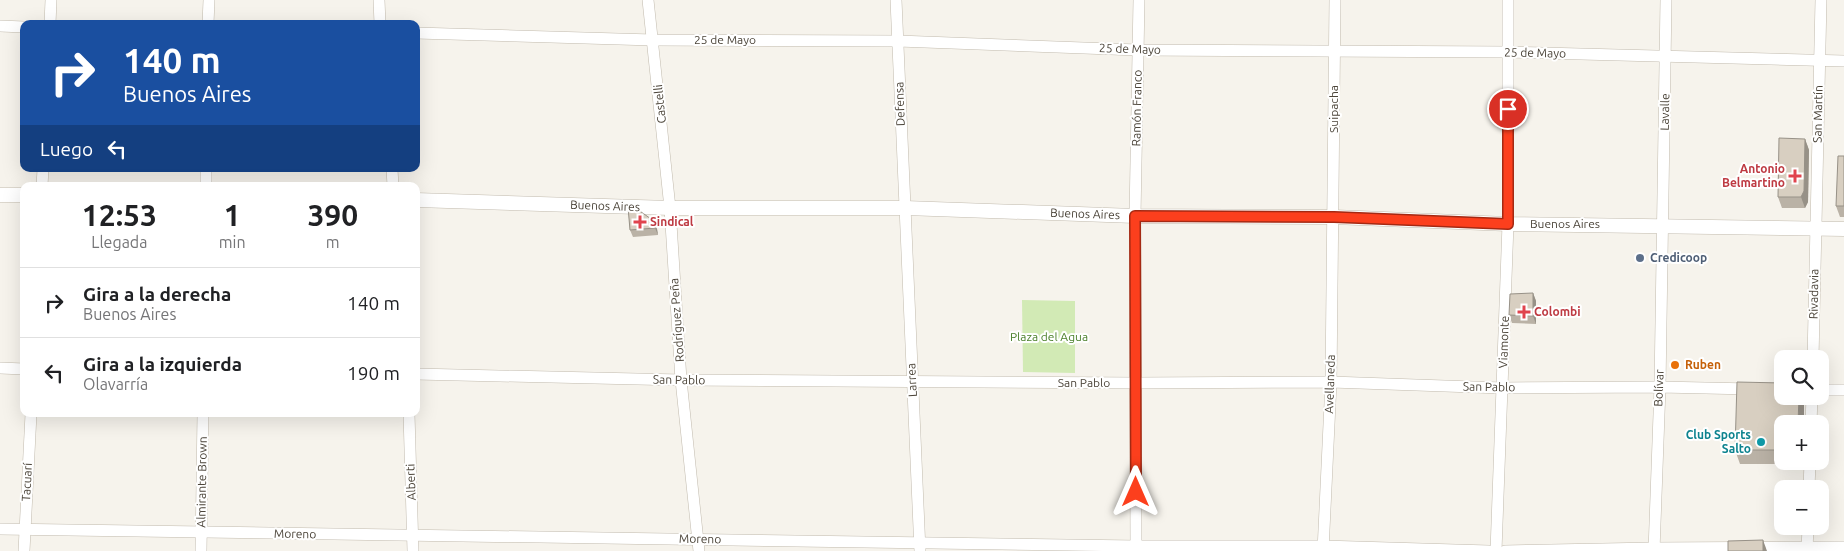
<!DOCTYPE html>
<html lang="es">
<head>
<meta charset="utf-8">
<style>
  :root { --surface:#fff; --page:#f2f2f2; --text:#202124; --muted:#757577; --line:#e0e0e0 }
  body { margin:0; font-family:Ubuntu,sans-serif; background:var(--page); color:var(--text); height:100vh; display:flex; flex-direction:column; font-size:19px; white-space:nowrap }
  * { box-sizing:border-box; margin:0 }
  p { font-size:16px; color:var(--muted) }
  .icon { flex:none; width:28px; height:28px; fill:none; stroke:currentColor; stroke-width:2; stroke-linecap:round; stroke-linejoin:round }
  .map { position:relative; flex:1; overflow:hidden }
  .details { position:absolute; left:20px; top:182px; width:400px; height:235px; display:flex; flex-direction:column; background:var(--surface); border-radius:10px; box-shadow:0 5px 20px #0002 }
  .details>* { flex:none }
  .guide { position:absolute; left:20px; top:20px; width:400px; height:152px; border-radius:10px; box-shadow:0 5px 20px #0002; background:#1a4fa0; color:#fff; overflow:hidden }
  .tools { position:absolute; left:1774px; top:350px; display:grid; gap:10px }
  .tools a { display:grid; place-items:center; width:55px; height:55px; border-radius:10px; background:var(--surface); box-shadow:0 5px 20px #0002; font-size:25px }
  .pin { position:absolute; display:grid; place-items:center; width:42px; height:42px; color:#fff; margin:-21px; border:2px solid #fff; border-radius:50%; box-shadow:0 1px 5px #0007 }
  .me { position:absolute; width:55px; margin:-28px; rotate:0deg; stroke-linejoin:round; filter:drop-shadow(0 0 4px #0008) }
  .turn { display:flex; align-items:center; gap:18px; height:105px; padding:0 20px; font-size:22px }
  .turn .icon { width:65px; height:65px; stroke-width:2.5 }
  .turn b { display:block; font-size:35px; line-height:42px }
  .then { display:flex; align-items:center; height:48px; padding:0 20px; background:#0003; gap:10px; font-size:19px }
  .eta { display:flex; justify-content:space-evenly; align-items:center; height:85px; text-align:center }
  .eta b { font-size:30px; font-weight:700; line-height:35px }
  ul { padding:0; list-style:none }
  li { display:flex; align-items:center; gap:15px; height:70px; padding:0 20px; border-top:1px solid var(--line) }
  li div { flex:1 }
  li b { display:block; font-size:19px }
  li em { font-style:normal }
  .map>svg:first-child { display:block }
  .park { fill:#d2eab5 }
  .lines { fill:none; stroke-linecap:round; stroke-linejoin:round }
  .minor-casing { stroke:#c2bbae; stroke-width:12 }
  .tertiary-casing { stroke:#c2bbae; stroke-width:15 }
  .minor { stroke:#fff; stroke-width:11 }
  .tertiary { stroke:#fff; stroke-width:14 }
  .wall { fill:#bab2a6 }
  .shaded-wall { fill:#979187 }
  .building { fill:#d8cfc1; stroke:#979187 }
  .route-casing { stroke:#a42913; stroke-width:12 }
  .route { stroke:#fc3f1d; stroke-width:9 }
  .health-dot { fill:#e0444e; stroke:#fff; stroke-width:2 }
  .service-dot { fill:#5c6f8a; stroke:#fff; stroke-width:2 }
  .food-dot { fill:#e8710a; stroke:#fff; stroke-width:2 }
  .culture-dot { fill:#0f9aa8; stroke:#fff; stroke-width:2 }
  .labels { text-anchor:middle; stroke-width:4; stroke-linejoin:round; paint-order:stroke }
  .street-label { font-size:12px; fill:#4b4439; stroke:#fff }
  .health-label { font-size:12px; font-weight:bold; fill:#be3a42; stroke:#fff; text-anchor:start }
  .service-label { font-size:12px; font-weight:bold; fill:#4e5e75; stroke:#fff; text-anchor:start }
  .park-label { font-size:12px; fill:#4a7f2a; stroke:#fff }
  .food-label { font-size:12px; font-weight:bold; fill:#c56008; stroke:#fff; text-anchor:start }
  .culture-label { font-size:12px; font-weight:bold; fill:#0d838f; stroke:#fff; text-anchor:end }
</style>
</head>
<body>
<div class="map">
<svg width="1844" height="551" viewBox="0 0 1844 551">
  <rect width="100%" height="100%" fill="#f6f3ec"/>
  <!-- park -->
  <polygon class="park" points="1022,300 1075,301 1075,373 1023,372"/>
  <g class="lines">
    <defs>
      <g id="minor">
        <polyline points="379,0 380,24"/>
        <polyline points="648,0 670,208 681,380 699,551"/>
        <polyline points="896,0 920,551"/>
        <polyline points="50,24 51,0"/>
        <polyline points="208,24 209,0"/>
        <polyline points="0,26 24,27"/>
        <polyline points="416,33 653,40 898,41 1138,50 1508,52 1844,61"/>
        <polyline points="392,169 393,186"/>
        <polyline points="42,186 43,169"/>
        <polyline points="206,186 206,169"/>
        <polyline points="1813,359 1821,0"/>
        <polyline points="0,368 24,369"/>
        <polyline points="416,374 681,380 1136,383 1331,382 1502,388 1660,387 1751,389"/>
        <polyline points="1820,390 1844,390"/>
        <polyline points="409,414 413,551"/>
        <polyline points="1811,424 1812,396"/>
        <polyline points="1809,489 1810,461"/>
        <polyline points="0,529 1136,546 1323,546 1489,551"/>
        <polyline points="24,551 31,414"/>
        <polyline points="201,551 203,414"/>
        <polyline points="1136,551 1135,216 1139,0"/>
        <polyline points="1323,551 1331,382 1335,0"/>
        <polyline points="1496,551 1508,224 1508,0"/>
        <polyline points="1505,551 1654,548 1844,547"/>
        <polyline points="1654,551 1660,387 1666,0"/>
        <polyline points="1807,551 1808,526"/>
      </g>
      <g id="tertiary">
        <polyline points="0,195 24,195"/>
        <polyline points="416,200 670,208 905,208 1135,216 1334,217 1508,224 1844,229"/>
      </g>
    </defs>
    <!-- minor casing -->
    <use href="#minor" class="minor-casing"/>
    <!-- tertiary casing -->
    <use href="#tertiary" class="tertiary-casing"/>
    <!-- minor -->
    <use href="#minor" class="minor"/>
    <!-- tertiary -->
    <use href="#tertiary" class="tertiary"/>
  </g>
  <!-- wall -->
  <g class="wall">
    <polygon points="1805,139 1809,150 1808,202 1805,208 1782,208 1778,197"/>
    <polygon points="1844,156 1844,217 1840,217 1836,206"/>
    <polygon points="628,207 657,229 658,235 633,237 630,230"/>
    <polygon points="1533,293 1536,301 1536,324 1512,323 1509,315"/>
    <polygon points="1804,398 1782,424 1782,461 1802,461 1802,464 1740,464 1735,450"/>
  </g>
  <!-- shaded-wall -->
  <g class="shaded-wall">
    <polygon points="1805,139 1809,150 1808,202 1805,208 1801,197"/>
    <polygon points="654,221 657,229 658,235 655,228"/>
    <polygon points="1533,293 1536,301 1536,324 1533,316"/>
    <polygon points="1799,396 1804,396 1804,424 1798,424"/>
    <polygon points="1763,540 1767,551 1763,551"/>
  </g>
  <!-- building -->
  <g class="building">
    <polygon points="1779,138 1805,139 1804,191 1801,197 1778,197"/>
    <polygon points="1838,156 1844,156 1844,206 1836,206"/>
    <polygon points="628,207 634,207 654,221 655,228 630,230"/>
    <polygon points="1533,293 1533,316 1509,315 1510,294"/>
    <polygon points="1737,382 1782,383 1782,396 1799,396 1798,424 1782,424 1782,450 1735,450"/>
    <polygon points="1763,540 1763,551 1728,551 1728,541"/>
  </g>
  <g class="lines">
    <defs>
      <polyline id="route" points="1136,492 1135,216 1334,217 1508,224 1508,109"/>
    </defs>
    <!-- route casing -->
    <use href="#route" class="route-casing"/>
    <!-- route -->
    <use href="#route" class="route"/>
  </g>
  <!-- markers -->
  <g class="health-dot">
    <path d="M1792.5 168.5h5v5h5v5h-5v5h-5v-5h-5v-5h5z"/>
    <path d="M637.5 214.5h5v5h5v5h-5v5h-5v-5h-5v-5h5z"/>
    <path d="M1521.5 304.5h5v5h5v5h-5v5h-5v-5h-5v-5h5z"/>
  </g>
  <circle class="service-dot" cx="1640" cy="258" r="5"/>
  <circle class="food-dot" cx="1675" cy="365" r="5"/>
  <circle class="culture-dot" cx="1761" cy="442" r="5"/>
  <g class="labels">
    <!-- street labels -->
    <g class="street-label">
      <text x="725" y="44">25 de Mayo</text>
      <text transform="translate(1130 49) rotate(2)" y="4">25 de Mayo</text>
      <text transform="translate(1535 53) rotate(1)" y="4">25 de Mayo</text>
      <text transform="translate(660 104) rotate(-96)" y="4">Castelli</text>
      <text transform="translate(900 104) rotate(-92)" y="4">Defensa</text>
      <text transform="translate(1137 108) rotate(-89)" y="4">Ramón Franco</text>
      <text transform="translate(1334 109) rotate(-90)" y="4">Suipacha</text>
      <text transform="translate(1665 112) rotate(-89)" y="4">Lavalle</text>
      <text transform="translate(1818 114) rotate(-89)" y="4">San Martín</text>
      <text transform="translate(605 206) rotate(2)" y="4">Buenos Aires</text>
      <text transform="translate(1085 214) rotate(2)" y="4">Buenos Aires</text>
      <text x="1565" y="228">Buenos Aires</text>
      <text transform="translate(1814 294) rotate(-89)" y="4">Rivadavia</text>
      <text transform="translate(677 320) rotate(-94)" y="4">Rodríguez Peña</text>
      <text transform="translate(1504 342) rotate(-88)" y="4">Viamonte</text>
      <text transform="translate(679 380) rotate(1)" y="4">San Pablo</text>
      <text transform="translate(912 380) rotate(-93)" y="4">Larrea</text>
      <text x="1084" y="387">San Pablo</text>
      <text transform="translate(1330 384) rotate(-88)" y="4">Avellaneda</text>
      <text transform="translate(1489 387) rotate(1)" y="4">San Pablo</text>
      <text transform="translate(1659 388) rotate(-88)" y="4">Bolívar</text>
      <text transform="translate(27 482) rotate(-87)" y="4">Tacuarí</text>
      <text transform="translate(202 482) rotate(-89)" y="4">Almirante Brown</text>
      <text transform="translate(411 482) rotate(-92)" y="4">Alberti</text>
      <text transform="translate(295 534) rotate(1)" y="4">Moreno</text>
      <text transform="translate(700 539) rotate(1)" y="4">Moreno</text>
    </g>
    <!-- health labels -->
    <g class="health-label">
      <text x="1785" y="173" text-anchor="end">Antonio<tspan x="1785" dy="14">Belmartino</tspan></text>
      <text x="650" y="226">Sindical</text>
      <text x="1534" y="316">Colombi</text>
    </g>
    <!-- service labels -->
    <g class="service-label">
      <text x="1650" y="262">Credicoop</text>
    </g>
    <!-- park labels -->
    <g class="park-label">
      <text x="1049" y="341">Plaza del Agua</text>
    </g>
    <!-- food labels -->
    <g class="food-label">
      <text x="1685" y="369">Ruben</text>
    </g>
    <!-- culture labels -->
    <g class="culture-label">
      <text x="1751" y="439">Club Sports<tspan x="1751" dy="14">Salto</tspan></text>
    </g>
  </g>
</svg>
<div class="tools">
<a><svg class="icon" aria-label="search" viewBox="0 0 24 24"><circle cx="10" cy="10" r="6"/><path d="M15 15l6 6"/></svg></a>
<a>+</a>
<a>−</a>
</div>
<div class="pin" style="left:1508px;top:109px;background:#d93025"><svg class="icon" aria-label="arrive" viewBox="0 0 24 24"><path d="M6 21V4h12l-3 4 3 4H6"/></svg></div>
<svg class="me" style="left:1136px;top:492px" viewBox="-20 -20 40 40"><path d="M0-17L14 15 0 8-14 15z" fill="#fc3f1d" stroke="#fff" stroke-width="4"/></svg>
<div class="guide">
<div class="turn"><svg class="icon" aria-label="right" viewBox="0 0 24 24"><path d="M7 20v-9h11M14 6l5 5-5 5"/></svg><div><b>140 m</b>Buenos Aires</div></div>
<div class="then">Luego<svg class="icon" aria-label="left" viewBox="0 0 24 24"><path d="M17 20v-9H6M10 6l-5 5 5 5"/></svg></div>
</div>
<section class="details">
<div class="eta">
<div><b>12:53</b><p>Llegada</p></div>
<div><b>1</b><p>min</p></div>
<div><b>390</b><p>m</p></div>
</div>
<ul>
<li><svg class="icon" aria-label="right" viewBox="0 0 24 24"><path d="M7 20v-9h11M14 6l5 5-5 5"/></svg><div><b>Gira a la derecha</b><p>Buenos Aires</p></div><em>140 m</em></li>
<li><svg class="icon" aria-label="left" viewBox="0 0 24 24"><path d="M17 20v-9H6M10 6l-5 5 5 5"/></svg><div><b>Gira a la izquierda</b><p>Olavarría</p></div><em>190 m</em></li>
</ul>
</section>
</div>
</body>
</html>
